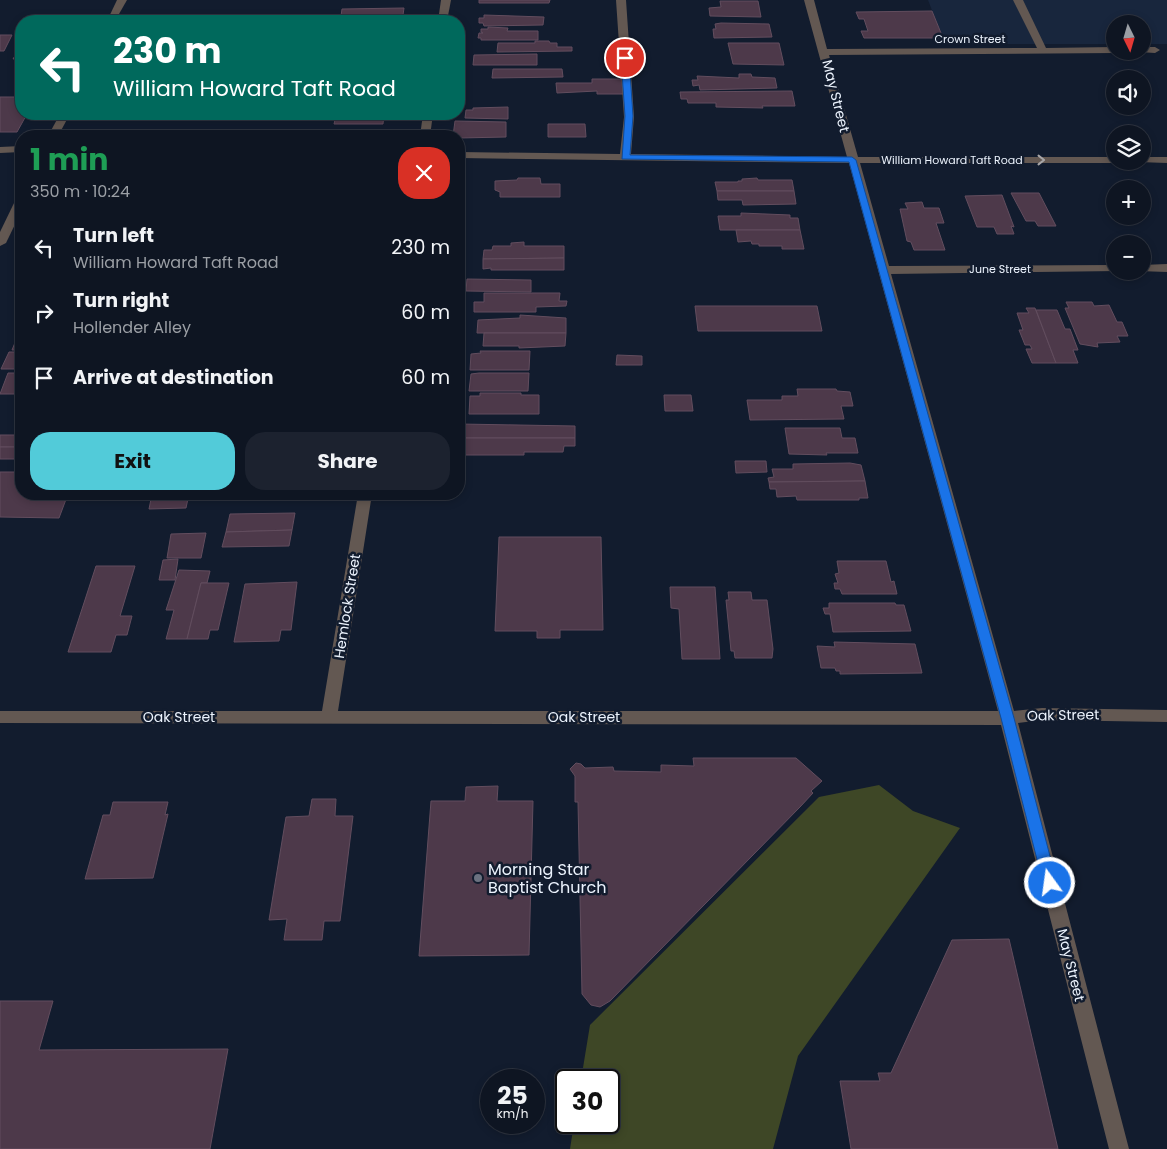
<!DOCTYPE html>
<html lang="en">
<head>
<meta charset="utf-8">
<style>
  :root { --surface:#0e1522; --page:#1c222f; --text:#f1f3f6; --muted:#9b9fa5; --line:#2e3440; --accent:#52cbd9 }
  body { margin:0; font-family:Poppins,sans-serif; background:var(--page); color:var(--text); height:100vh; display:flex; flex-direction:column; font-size:19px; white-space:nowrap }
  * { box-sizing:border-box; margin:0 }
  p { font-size:16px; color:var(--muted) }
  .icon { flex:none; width:28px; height:28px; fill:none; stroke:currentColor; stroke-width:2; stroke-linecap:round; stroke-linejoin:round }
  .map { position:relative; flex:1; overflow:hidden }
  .drawer { position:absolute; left:15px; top:130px; width:450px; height:370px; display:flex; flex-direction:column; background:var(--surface); border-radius:20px; box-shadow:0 2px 8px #0003,0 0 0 1px var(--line) }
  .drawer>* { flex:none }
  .guide { position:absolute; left:15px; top:15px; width:450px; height:105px; border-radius:20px; box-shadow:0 2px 8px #0003,0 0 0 1px var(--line); background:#00695c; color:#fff; overflow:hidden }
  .needle { width:32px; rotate:175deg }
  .controls { position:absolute; left:1106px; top:15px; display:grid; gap:10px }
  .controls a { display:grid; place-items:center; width:45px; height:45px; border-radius:50%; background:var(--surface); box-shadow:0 2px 8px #0003,0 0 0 1px var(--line); font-size:25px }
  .speed { position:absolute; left:480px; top:1069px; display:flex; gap:10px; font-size:25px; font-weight:700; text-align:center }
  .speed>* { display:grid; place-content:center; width:65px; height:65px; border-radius:50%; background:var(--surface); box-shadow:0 2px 8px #0003,0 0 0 1px var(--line); line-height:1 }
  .speed small { font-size:12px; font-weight:400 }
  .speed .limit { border:2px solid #111; border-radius:8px; background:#fff; color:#111 }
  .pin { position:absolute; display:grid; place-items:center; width:42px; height:42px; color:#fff; margin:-21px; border:2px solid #fff; border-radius:50%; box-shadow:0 1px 5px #0007 }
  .me { position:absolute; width:55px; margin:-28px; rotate:346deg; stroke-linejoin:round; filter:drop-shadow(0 0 4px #0008) }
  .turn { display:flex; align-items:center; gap:18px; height:105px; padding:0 15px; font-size:22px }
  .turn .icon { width:65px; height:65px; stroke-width:2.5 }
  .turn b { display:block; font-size:35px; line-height:42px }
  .round { display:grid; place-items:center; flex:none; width:52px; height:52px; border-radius:20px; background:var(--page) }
  .overview { display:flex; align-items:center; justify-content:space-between; height:85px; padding:0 15px }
  h1 { font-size:30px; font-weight:700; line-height:38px; color:#1e9e55 }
  .cta { display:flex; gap:10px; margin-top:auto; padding:10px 15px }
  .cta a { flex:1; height:58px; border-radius:20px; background:var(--accent); color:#111; font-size:20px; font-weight:700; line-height:58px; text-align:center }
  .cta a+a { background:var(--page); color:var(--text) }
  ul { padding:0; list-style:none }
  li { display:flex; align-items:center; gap:15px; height:65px; padding:0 15px }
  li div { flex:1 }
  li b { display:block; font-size:19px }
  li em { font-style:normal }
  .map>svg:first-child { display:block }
  .built { fill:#18263d }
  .green { fill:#3e4726 }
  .building { fill:#4d394a; stroke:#624d5e }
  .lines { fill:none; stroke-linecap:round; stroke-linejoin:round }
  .minor { fill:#635852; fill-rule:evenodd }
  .oneway { stroke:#a8a6a8 }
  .route { fill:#1a73e8; stroke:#114b97 }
  .worship-dot { fill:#6b7280; stroke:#121c2e; stroke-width:2 }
  .labels { text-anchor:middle; stroke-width:5; stroke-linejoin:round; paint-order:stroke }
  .far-street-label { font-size:11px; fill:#ecf3fd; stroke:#121c2e }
  .street-label { font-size:14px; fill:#ecf3fd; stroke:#121c2e }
  .near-poi-label { font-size:16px; fill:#ecf3fd; stroke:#121c2e; text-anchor:start }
</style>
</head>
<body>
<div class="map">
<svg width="1167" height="1149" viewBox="0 0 1167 1149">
  <rect width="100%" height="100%" fill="#121c2e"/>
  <!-- built -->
  <polygon class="built" points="928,0 1167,0 1167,44 1143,44 1142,24 1115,24 1115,44 945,44"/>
  <!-- green -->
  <polygon class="green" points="879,785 913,811 960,828 798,1056 773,1149 570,1149 574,1123 609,1122 609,1080 581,1080 590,1025 819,797"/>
  <!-- building -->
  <g class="building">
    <polygon points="479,0 550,0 549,3 479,3"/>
    <polygon points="720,1 758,1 761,17 710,16 709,8 721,7"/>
    <polygon points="404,8 403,15 341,16 342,9"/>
    <polygon points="932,11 943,38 864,38 861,31 868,31 864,19 859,19 856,12"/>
    <polygon points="484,15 544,17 543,25 484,26 483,23 479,23 479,18 484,18"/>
    <polygon points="403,16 403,21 340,21 341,17"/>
    <polygon points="721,23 769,24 772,37 714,38 713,29 716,29 715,24"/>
    <polygon points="488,27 508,28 507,31 538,31 538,40 481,40 481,38 478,38 479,33 483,33 481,32 481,29 488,29"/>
    <polygon points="0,35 12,35 4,51 0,51"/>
    <polygon points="535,41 549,41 550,43 557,43 557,47 572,47 572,51 497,52 498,43 535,43"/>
    <polygon points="728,43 779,43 784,65 733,64"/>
    <polygon points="16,54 21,54 21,66 15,66 20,58 13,59"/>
    <polygon points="537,54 537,65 473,65 474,55"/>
    <polygon points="493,69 562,69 563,77 492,78"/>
    <polygon points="739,74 751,74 752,77 775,78 777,88 700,90 699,85 693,86 692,80 698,80 697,76 739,78"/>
    <polygon points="592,79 623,79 625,94 597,94 597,91 557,93 556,83 592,83"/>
    <polygon points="792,91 795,106 762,106 763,108 716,107 716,103 688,103 687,99 681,99 680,92"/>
    <polygon points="0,97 21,97 21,114 27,114 17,132 0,132"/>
    <polygon points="508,107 508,119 465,118 466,110 473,110 473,108"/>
    <polygon points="123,114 187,114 146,117 146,115 122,115"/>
    <polygon points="359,114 384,114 383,124 334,124 336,116 358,116"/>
    <polygon points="455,121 506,122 506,137 459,138 459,136 453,136"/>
    <polygon points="548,124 585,124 586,137 548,137"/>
    <polygon points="518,178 540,178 541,184 560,184 560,197 500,197 500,192 495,190 495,181 517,180"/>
    <polygon points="757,178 758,180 792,180 794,191 717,191 715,182 738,182 738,181 742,181 742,179"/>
    <polygon points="717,191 794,191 796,204 743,205 742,200 718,200"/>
    <polygon points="1011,193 1039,193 1056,226 1038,226 1035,221 1026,221"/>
    <polygon points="1002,195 1014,227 1011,226 1014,234 997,234 994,227 977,227 965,196"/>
    <polygon points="922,202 924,208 939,208 944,223 936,223 945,250 914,250 911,242 907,241 900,209 908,209 905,203"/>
    <polygon points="741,213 790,215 790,218 798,218 800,230 720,230 718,216 741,216"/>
    <polygon points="736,230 800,230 804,249 782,249 782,246 759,246 759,244 752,244 751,241 738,242"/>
    <polygon points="524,242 524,246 564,246 564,258 483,259 484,250 492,250 493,246 511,246 511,243"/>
    <polygon points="564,258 564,270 491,270 491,268 483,269 483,259"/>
    <polygon points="467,279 531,280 531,292 466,291"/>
    <polygon points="484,293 560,293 559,301 567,301 566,306 536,307 536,312 474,312 474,302 484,302"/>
    <polygon points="1066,302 1092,302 1094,306 1109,305 1117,322 1122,322 1128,336 1117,336 1120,342 1097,343 1098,347 1080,344 1065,308 1069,308"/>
    <polygon points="695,306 817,306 822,331 698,331"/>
    <polygon points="1026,308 1035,308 1056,363 1032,363 1026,349 1032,349 1030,345 1025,345 1019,330 1023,330 1017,313 1029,313"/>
    <polygon points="1036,310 1057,310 1065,329 1070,329 1078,350 1073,350 1078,363 1056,363"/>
    <polygon points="520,315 566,318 566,333 477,333 478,320 520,318"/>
    <polygon points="19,333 21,333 21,350 12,350"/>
    <polygon points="484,333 566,333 565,346 519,348 519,346 483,346"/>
    <polygon points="480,351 530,351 529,370 470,370 471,354 481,353"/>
    <polygon points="9,352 21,352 21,369 1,369"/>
    <polygon points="617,355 642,356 642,365 616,365"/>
    <polygon points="8,373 21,373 21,394 0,394"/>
    <polygon points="479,373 529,373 528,391 469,391 471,374"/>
    <polygon points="797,389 836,389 837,391 850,392 853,406 841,406 844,419 750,420 747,400 782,400 782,396 798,396"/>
    <polygon points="480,393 521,393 521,395 539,395 539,414 469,414 470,396 480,396"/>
    <polygon points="664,395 691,395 693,411 665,411"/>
    <polygon points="459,424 575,426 575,438 463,438 463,433 459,433"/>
    <polygon points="785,428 840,428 842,438 855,438 858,453 826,453 827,455 789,454"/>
    <rect x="0" y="435" width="21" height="12"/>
    <polygon points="463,438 575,438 575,446 564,446 563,452 524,452 524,455 459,455 459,444 462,444"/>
    <rect x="0" y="447" width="21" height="12"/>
    <polygon points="735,461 766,461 767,472 736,473"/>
    <polygon points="850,463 861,465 865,481 769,482 768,478 774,477 772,469 793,469 793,464"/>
    <polygon points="0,472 21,472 21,494 68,494 59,518 0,517"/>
    <polygon points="865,481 868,498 859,498 859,500 797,500 796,496 777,497 776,489 770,489 769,482"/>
    <polygon points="152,494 189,494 186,508 149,509"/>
    <polygon points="295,513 292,530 226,532 230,514"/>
    <polygon points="292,530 289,546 222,547 226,532"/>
    <polygon points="206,533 201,558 167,558 171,534"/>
    <polygon points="499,537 601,537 603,630 560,630 560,638 537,638 537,631 495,631"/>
    <polygon points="178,559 175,580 159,580 163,560"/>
    <polygon points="837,561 886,561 891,582 894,581 897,594 842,594 840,589 835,589 834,583 838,583 835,574 839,573"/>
    <polygon points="96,566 135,566 120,616 132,616 127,635 116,635 111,652 68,652"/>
    <polygon points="179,570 210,571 207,583 201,583 187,639 166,639 174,610 166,610"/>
    <polygon points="297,582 291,630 281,630 279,641 234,642 245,584"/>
    <polygon points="201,583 229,583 218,630 210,630 208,639 187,639"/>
    <polygon points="670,587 715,587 720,659 682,659 679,609 671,608"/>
    <polygon points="728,592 751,592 752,600 767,600 773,649 772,658 735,658 734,651 731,651 726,600 729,600"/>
    <polygon points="829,603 895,603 896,605 904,605 911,631 833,632 830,614 825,614 823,608 829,608"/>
    <polygon points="834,642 915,644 922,673 840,674 840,671 836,671 835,668 821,668 817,646 835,647"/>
    <polygon points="693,758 796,758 822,781 811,791 813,793 800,807 610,1001 600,1007 591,1005 582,994 578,802 575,802 575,776 570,769 576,763 581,764 585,768 613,767 614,771 661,772 661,765 694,766"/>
    <polygon points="498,786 497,801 533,801 529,955 419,956 431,801 465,801 466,787"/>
    <polygon points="312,799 336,799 335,816 353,816 340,921 324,921 322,940 284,940 287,919 269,920 286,817 309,816"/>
    <polygon points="113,802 168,802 165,815 168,814 153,878 85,879 103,815 110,815"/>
    <polygon points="1009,939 1058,1149 851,1149 840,1081 880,1081 878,1073 891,1073 952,940"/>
    <polygon points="0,1001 53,1001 39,1050 228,1049 210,1149 0,1149"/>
  </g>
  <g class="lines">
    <!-- minor -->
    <g class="minor">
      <polygon points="117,0 127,0 115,21 107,21"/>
      <polygon points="441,0 451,0 447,21 438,21"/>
      <polygon points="616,0 626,0 634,117 631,154 847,157 804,0 814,0 827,49 1037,48 1013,0 1023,0 1046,48 1115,47 1115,51 1119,51 1115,53 829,55 858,157 1115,157 1115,161 1120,161 1115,163 860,163 889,266 1115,265 1115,271 1119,271 891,274 1014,711 1042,708 1167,710 1167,722 1042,720 1018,723 1129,1149 1109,1149 1001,725 0,723 0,711 322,711 358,494 372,494 338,711 998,711 849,163 459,158 459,152 620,154 624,117"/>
      <polygon points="1142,47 1155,47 1160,50 1155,53 1139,52 1142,51"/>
      <polygon points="60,114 70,114 58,136 48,136"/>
      <polygon points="423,114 433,114 430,136 420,136"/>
      <polygon points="21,146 21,152 0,153 0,147"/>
      <polygon points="1142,157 1167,157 1167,163 1138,162 1142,161"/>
      <polygon points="21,198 21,212 6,243 0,246 0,232 15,201"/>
      <polygon points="1167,264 1167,272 1138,271 1142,271 1142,265"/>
    </g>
  </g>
  <!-- one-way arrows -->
  <defs><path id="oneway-chevron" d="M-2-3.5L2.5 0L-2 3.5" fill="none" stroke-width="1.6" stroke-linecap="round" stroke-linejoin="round" transform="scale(1.25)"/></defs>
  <use class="oneway" href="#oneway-chevron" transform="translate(1041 160)"/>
  <!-- route -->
  <polygon class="route" points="625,56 629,58 633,116 630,155 852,157 856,160 1014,718 1057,883 1055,887 1050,889 1045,887 1043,883 1001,718 849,162 622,159 625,116 621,58"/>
  <!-- markers -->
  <circle class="worship-dot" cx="478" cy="878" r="5"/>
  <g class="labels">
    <!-- far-street labels -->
    <g class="far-street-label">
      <text x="970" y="43">Crown Street</text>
      <text x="952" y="164">William Howard Taft Road</text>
      <text x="1000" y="273">June Street</text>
    </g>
    <!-- street labels -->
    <g class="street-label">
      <text transform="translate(836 96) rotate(76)" y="5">May Street</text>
      <text transform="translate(347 606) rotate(-81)" y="5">Hemlock Street</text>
      <text transform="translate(1063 715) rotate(-1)" y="5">Oak Street</text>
      <text x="179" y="722">Oak Street</text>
      <text x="584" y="722">Oak Street</text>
      <text transform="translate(1071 965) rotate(76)" y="5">May Street</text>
    </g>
    <!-- near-poi labels -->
    <g class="near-poi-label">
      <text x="488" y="875">Morning Star<tspan x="488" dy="18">Baptist Church</tspan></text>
    </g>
  </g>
</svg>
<div class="controls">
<a><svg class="needle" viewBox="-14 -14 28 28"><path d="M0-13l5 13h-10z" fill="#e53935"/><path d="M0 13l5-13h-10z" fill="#9b9fa5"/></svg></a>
<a><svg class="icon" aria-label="sound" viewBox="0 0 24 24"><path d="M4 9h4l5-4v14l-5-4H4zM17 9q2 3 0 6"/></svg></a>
<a><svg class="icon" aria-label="layers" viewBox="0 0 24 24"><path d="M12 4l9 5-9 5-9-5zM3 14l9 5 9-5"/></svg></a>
<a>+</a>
<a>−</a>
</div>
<div class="speed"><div>25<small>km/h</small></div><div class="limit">30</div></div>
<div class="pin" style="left:625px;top:58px;background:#d93025"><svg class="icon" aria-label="arrive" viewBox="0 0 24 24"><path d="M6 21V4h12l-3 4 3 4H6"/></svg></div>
<svg class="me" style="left:1050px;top:883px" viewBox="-20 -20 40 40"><circle r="17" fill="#1a73e8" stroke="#fff" stroke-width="3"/><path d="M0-11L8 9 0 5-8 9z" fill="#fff"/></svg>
<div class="guide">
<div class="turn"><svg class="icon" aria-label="left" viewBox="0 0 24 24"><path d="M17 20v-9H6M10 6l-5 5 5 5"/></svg><div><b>230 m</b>William Howard Taft Road</div></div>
</div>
<section class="drawer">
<div class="overview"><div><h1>1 min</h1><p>350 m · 10:24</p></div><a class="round" style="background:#d93025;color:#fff"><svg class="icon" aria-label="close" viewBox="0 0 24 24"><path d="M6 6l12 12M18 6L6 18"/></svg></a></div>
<ul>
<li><svg class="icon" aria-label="left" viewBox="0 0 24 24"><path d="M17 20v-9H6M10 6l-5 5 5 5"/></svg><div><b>Turn left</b><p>William Howard Taft Road</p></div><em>230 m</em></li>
<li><svg class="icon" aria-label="right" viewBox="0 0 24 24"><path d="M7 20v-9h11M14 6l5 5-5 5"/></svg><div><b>Turn right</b><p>Hollender Alley</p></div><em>60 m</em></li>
<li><svg class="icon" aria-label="arrive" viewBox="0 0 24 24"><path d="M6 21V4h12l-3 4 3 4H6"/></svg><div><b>Arrive at destination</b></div><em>60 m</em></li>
</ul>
<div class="cta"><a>Exit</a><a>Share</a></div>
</section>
</div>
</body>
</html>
